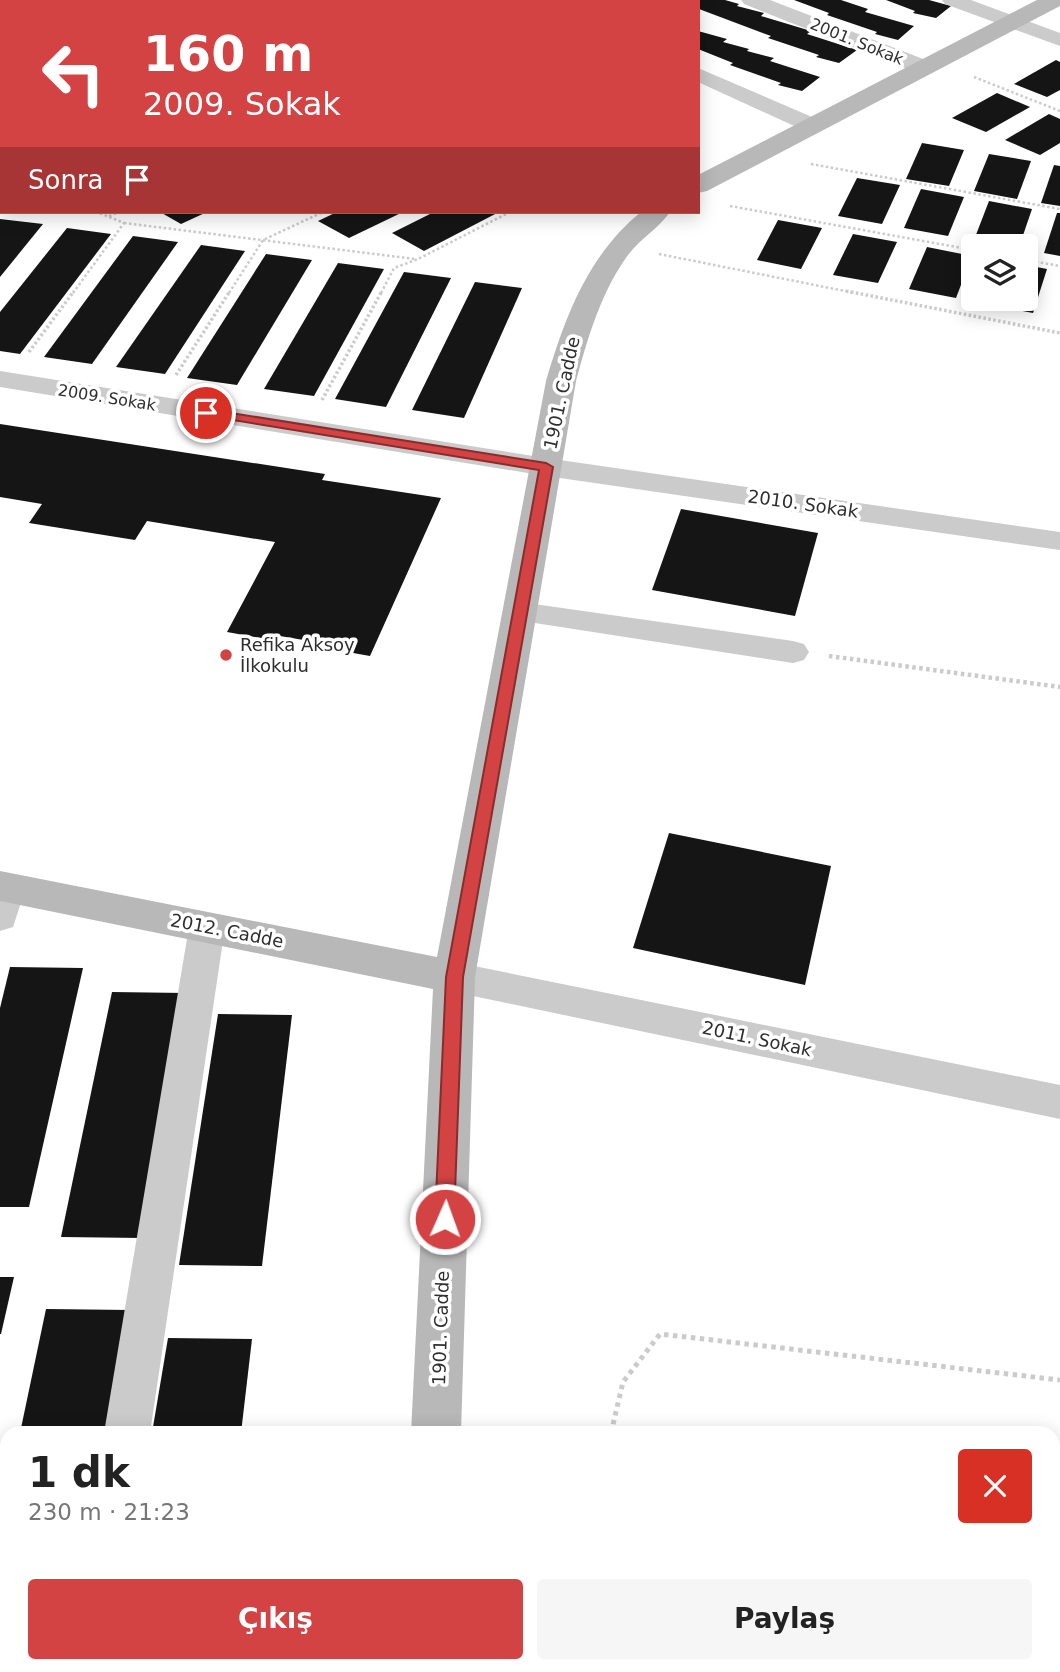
<!DOCTYPE html>
<html lang="tr">
<head>
<meta charset="utf-8">
<style>
  :root { --surface:#fff; --page:#f6f6f6; --text:#222; --muted:#767676; --accent:#d34343 }
  body { margin:0; font-family:"DejaVu Sans",sans-serif; background:var(--page); color:var(--text); height:100vh; display:flex; flex-direction:column; font-size:26px; white-space:nowrap }
  * { box-sizing:border-box; margin:0 }
  p { font-size:23px; color:var(--muted) }
  .icon { flex:none; width:38px; height:38px; fill:none; stroke:currentColor; stroke-width:2; stroke-linecap:round; stroke-linejoin:round }
  .map { position:relative; flex:1; overflow:hidden }
  .drawer { position:absolute; left:0px; top:1426px; width:1060px; height:247px; display:flex; flex-direction:column; background:var(--surface); border-radius:21px 21px 0 0; box-shadow:0 4px 18px #0003 }
  .drawer>* { flex:none }
  .banner { position:absolute; left:0px; top:0px; width:700px; height:214px; box-shadow:0 4px 18px #0003; background:#d34343; color:#fff; overflow:hidden }
  .fabs { position:absolute; left:961px; top:234px; display:grid; gap:14px }
  .fabs a { display:grid; place-items:center; width:77px; height:77px; border-radius:7px; background:var(--surface); box-shadow:0 4px 18px #0003; font-size:35px }
  .pin { position:absolute; display:grid; place-items:center; width:60px; height:60px; color:#fff; margin:-30px; border:4px solid #fff; border-radius:50%; box-shadow:0 2px 7px #0007 }
  .me { position:absolute; width:77px; margin:-38px; rotate:2deg; stroke-linejoin:round; filter:drop-shadow(0 0 5px #0008) }
  .turn { display:flex; align-items:center; gap:24px; height:147px; padding:0 28px; font-size:32px }
  .turn .icon { width:91px; height:91px; stroke-width:2.5 }
  .turn b { display:block; font-size:49px; line-height:60px }
  .then { display:flex; align-items:center; height:66px; padding:0 28px; background:#0003; gap:14px; font-size:26px }
  .round { display:grid; place-items:center; flex:none; width:74px; height:74px; border-radius:7px; background:var(--page) }
  .head { display:flex; align-items:center; justify-content:space-between; height:119px; padding:0 28px }
  h1 { font-size:42px; font-weight:700; line-height:52px }
  .primary-button { display:flex; gap:14px; margin-top:auto; padding:14px 28px }
  .primary-button a { flex:1; height:80px; border-radius:7px; background:var(--accent); color:#fff; font-size:28px; font-weight:700; line-height:80px; text-align:center }
  .primary-button a+a { background:var(--page); color:var(--text) }
  .map>svg:first-child { display:block }
  .green { fill:#e3eade }
  .building { fill:#151515 }
  .lines { fill:none; stroke-linecap:round; stroke-linejoin:round }
  .path-far3 { stroke:#cbcbcb; stroke-width:2.5; stroke-dasharray:2.5 2.5; stroke-linecap:butt }
  .path-far2 { stroke:#cbcbcb; stroke-width:3.5; stroke-dasharray:2.5 2.5; stroke-linecap:butt }
  .path-far1 { stroke:#cbcbcb; stroke-width:4.5; stroke-dasharray:3.5 3.5; stroke-linecap:butt }
  .path { stroke:#cbcbcb; stroke-width:5; stroke-dasharray:4.5 4.5; stroke-linecap:butt }
  .street { fill:#cbcbcb; fill-rule:evenodd }
  .secondary { fill:#b8b8b8; fill-rule:evenodd }
  .route { fill:#d34343; stroke:#892c2c; stroke-width:2 }
  .poi-dot { fill:#d34343; stroke:#fff; stroke-width:2.5 }
  .labels { text-anchor:middle; stroke-width:7; stroke-linejoin:round; paint-order:stroke }
  .far-street-label { font-size:16px; fill:#2e2e2e; stroke:#fff }
  .street-label { font-size:18px; fill:#2e2e2e; stroke:#fff }
  .poi-label { font-size:18px; fill:#2e2e2e; stroke:#fff; text-anchor:start }
</style>
</head>
<body>
<div class="map">
<svg width="1060" height="1672" viewBox="0 0 1060 1672">
  <rect width="100%" height="100%" fill="#fff"/>
  <!-- green -->
  <polygon class="green" points="38,0 337,0 35,2"/>
  <!-- building -->
  <g class="building">
    <polygon points="698,0 725,0 739,4 737,6 764,13 761,16 811,31 807,34 857,50 839,63 816,57 819,55 768,38 771,36 699,9"/>
    <polygon points="794,0 841,0 868,9 865,12 914,26 898,40 875,34 877,32 827,15 829,13"/>
    <polygon points="886,0 929,0 951,6 936,18 913,13 915,11"/>
    <polygon points="698,31 727,39 723,42 749,49 747,51 774,58 770,61 820,77 802,91 778,85 781,83 730,65 733,63 698,49"/>
    <polygon points="1056,60 1060,62 1060,90 1047,97 1014,84"/>
    <polygon points="997,93 1030,107 986,132 952,118"/>
    <polygon points="1049,114 1060,119 1060,143 1040,155 1005,140"/>
    <polygon points="922,143 964,150 949,186 906,179"/>
    <polygon points="989,154 1031,161 1017,199 974,191"/>
    <polygon points="1054,165 1060,166 1060,206 1041,203"/>
    <polygon points="857,178 900,185 882,224 838,216"/>
    <polygon points="921,189 964,197 948,236 904,228"/>
    <polygon points="989,201 1032,209 1019,247 974,240"/>
    <polygon points="160,212 207,212 181,224"/>
    <polygon points="337,212 403,212 349,238 318,221"/>
    <polygon points="434,212 499,212 424,251 392,233"/>
    <polygon points="1057,213 1060,213 1060,256 1044,253"/>
    <polygon points="0,219 43,224 0,277"/>
    <polygon points="778,220 822,228 801,269 757,260"/>
    <polygon points="67,228 111,234 20,354 0,351 0,312"/>
    <polygon points="853,234 897,242 878,283 833,275"/>
    <polygon points="133,236 178,242 92,364 44,357"/>
    <polygon points="201,245 245,251 165,374 116,367"/>
    <polygon points="927,247 972,256 956,298 909,289"/>
    <polygon points="266,254 312,260 237,385 187,378"/>
    <polygon points="338,263 384,269 314,396 264,389"/>
    <polygon points="1026,265 1047,269 1033,313 986,304 987,299 1026,299"/>
    <polygon points="404,272 451,278 386,407 335,399"/>
    <polygon points="475,282 522,288 464,418 412,410"/>
    <polygon points="0,424 325,474 322,480 441,498 370,656 325,648 327,644 274,635 272,640 227,632 275,542 147,521 135,540 29,523 42,504 0,497"/>
    <polygon points="681,509 818,533 795,616 652,590"/>
    <polygon points="669,833 831,866 805,985 633,948"/>
    <polygon points="10,967 83,968 29,1207 0,1207 0,1008"/>
    <polygon points="112,992 185,993 142,1238 61,1237"/>
    <polygon points="218,1014 292,1015 262,1266 179,1265"/>
    <polygon points="0,1277 14,1277 1,1334 0,1334"/>
    <polygon points="46,1309 130,1310 108,1433 20,1433"/>
    <polygon points="168,1338 252,1339 241,1433 152,1433"/>
    <polygon points="6,1500 7,1636 0,1636 0,1528"/>
    <polygon points="116,1666 212,1666 211,1672 115,1672"/>
    <polygon points="640,1666 881,1666 880,1672 638,1672"/>
  </g>
  <g class="lines">
    <!-- path-far3 -->
    <g class="path-far3">
      <polyline points="266,0 269,2"/>
      <polyline points="150,2 153,0"/>
      <polyline points="974,77 1060,111"/>
      <polyline points="811,164 1060,209"/>
      <polyline points="730,206 973,250"/>
      <polyline points="109,216 119,212"/>
      <polyline points="124,223 415,259"/>
      <polyline points="659,254 855,293"/>
      <polyline points="1026,260 1060,266"/>
      <polyline points="73,293 124,223 97,212"/>
      <polyline points="229,293 263,240 323,212"/>
      <polyline points="381,293 394,268 418,259 510,212"/>
    </g>
    <!-- path-far2 -->
    <g class="path-far2">
      <polyline points="846,291 1060,333"/>
      <polyline points="29,352 74,291"/>
      <polyline points="176,375 230,291"/>
      <polyline points="322,400 382,291"/>
    </g>
    <!-- path-far1 -->
    <polyline class="path-far1" points="829,656 1060,687"/>
    <!-- path -->
    <g class="path">
      <polyline points="611,1433 623,1382 660,1334 1060,1380"/>
      <polyline points="578,1666 578,1672"/>
    </g>
    <!-- street -->
    <g class="street">
      <polygon points="7,0 28,0 6,2"/>
      <polygon points="358,0 381,0 357,2"/>
      <polygon points="522,0 545,0 546,2 523,2"/>
      <polygon points="741,0 770,0 931,62 934,67 931,72 915,72 744,4"/>
      <polygon points="942,0 971,0 1060,33 1060,46 945,4"/>
      <polygon points="698,68 819,120 822,125 819,130 803,130 698,82"/>
      <polygon points="0,156 2,156 0,171"/>
      <polygon points="0,371 546,458 1060,532 1060,550 546,476 0,387"/>
      <polygon points="520,602 793,641 804,644 809,652 804,660 793,663 509,619 504,612 509,605"/>
      <polygon points="8,873 21,877 26,887 13,927 0,931 0,876"/>
      <polygon points="207,913 220,917 225,927 150,1433 104,1433 189,927 194,917"/>
      <polygon points="454,962 1060,1085 1060,1119 454,992 441,988 435,977 441,966"/>
      <polygon points="65,1666 115,1666 114,1672 64,1672"/>
    </g>
    <!-- secondary -->
    <g class="secondary">
      <polygon points="1037,0 1060,0 1060,6 707,191 698,193 698,175"/>
      <path d="M641 212H670C659 228 640 239 628 255 601 292 588 337 576 381L475 977 461 1433H411L433 989 0 901V871L437 957 546 381C565 317 588 255 641 212Z"/>
      <rect x="400" y="1666" width="54" height="6"/>
    </g>
  </g>
  <!-- route -->
  <polygon class="route" points="206,409 546,463 553,467 463,977 454,1219 451,1224 445,1227 438,1224 435,1219 446,977 539,470 202,415 202,410"/>
  <!-- markers -->
  <circle class="poi-dot" cx="226" cy="655" r="7"/>
  <g class="labels">
    <!-- far-street labels -->
    <g class="far-street-label">
      <text transform="translate(857 41) rotate(22)" y="6">2001. Sokak</text>
      <text transform="translate(107 397) rotate(9)" y="6">2009. Sokak</text>
    </g>
    <!-- street labels -->
    <g class="street-label">
      <text transform="translate(562 393) rotate(-78)" y="6">1901. Cadde</text>
      <text transform="translate(803 504) rotate(8)" y="6">2010. Sokak</text>
      <text transform="translate(227 931) rotate(11)" y="6">2012. Cadde</text>
      <text transform="translate(757 1039) rotate(12)" y="6">2011. Sokak</text>
      <text transform="translate(441 1328) rotate(-88)" y="6">1901. Cadde</text>
    </g>
    <!-- poi labels -->
    <g class="poi-label">
      <text x="240" y="651">Refika Aksoy<tspan x="240" dy="21">İlkokulu</tspan></text>
    </g>
  </g>
</svg>
<div class="fabs">
<a><svg class="icon" aria-label="layers" viewBox="0 0 24 24"><path d="M12 4l9 5-9 5-9-5zM3 14l9 5 9-5"/></svg></a>
</div>
<div class="pin" style="left:206px;top:413px;background:#d93025"><svg class="icon" aria-label="arrive" viewBox="0 0 24 24"><path d="M6 21V4h12l-3 4 3 4H6"/></svg></div>
<svg class="me" style="left:445px;top:1219px" viewBox="-20 -20 40 40"><circle r="17" fill="#d34343" stroke="#fff" stroke-width="3"/><path d="M0-11L8 9 0 5-8 9z" fill="#fff"/></svg>
<div class="banner">
<div class="turn"><svg class="icon" aria-label="left" viewBox="0 0 24 24"><path d="M17 20v-9H6M10 6l-5 5 5 5"/></svg><div><b>160 m</b>2009. Sokak</div></div>
<div class="then">Sonra<svg class="icon" aria-label="arrive" viewBox="0 0 24 24"><path d="M6 21V4h12l-3 4 3 4H6"/></svg></div>
</div>
<section class="drawer">
<div class="head"><div><h1>1 dk</h1><p>230 m · 21:23</p></div><a class="round" style="background:#d93025;color:#fff"><svg class="icon" aria-label="close" viewBox="0 0 24 24"><path d="M6 6l12 12M18 6L6 18"/></svg></a></div>
<div class="primary-button"><a>Çıkış</a><a>Paylaş</a></div>
</section>
</div>
</body>
</html>
